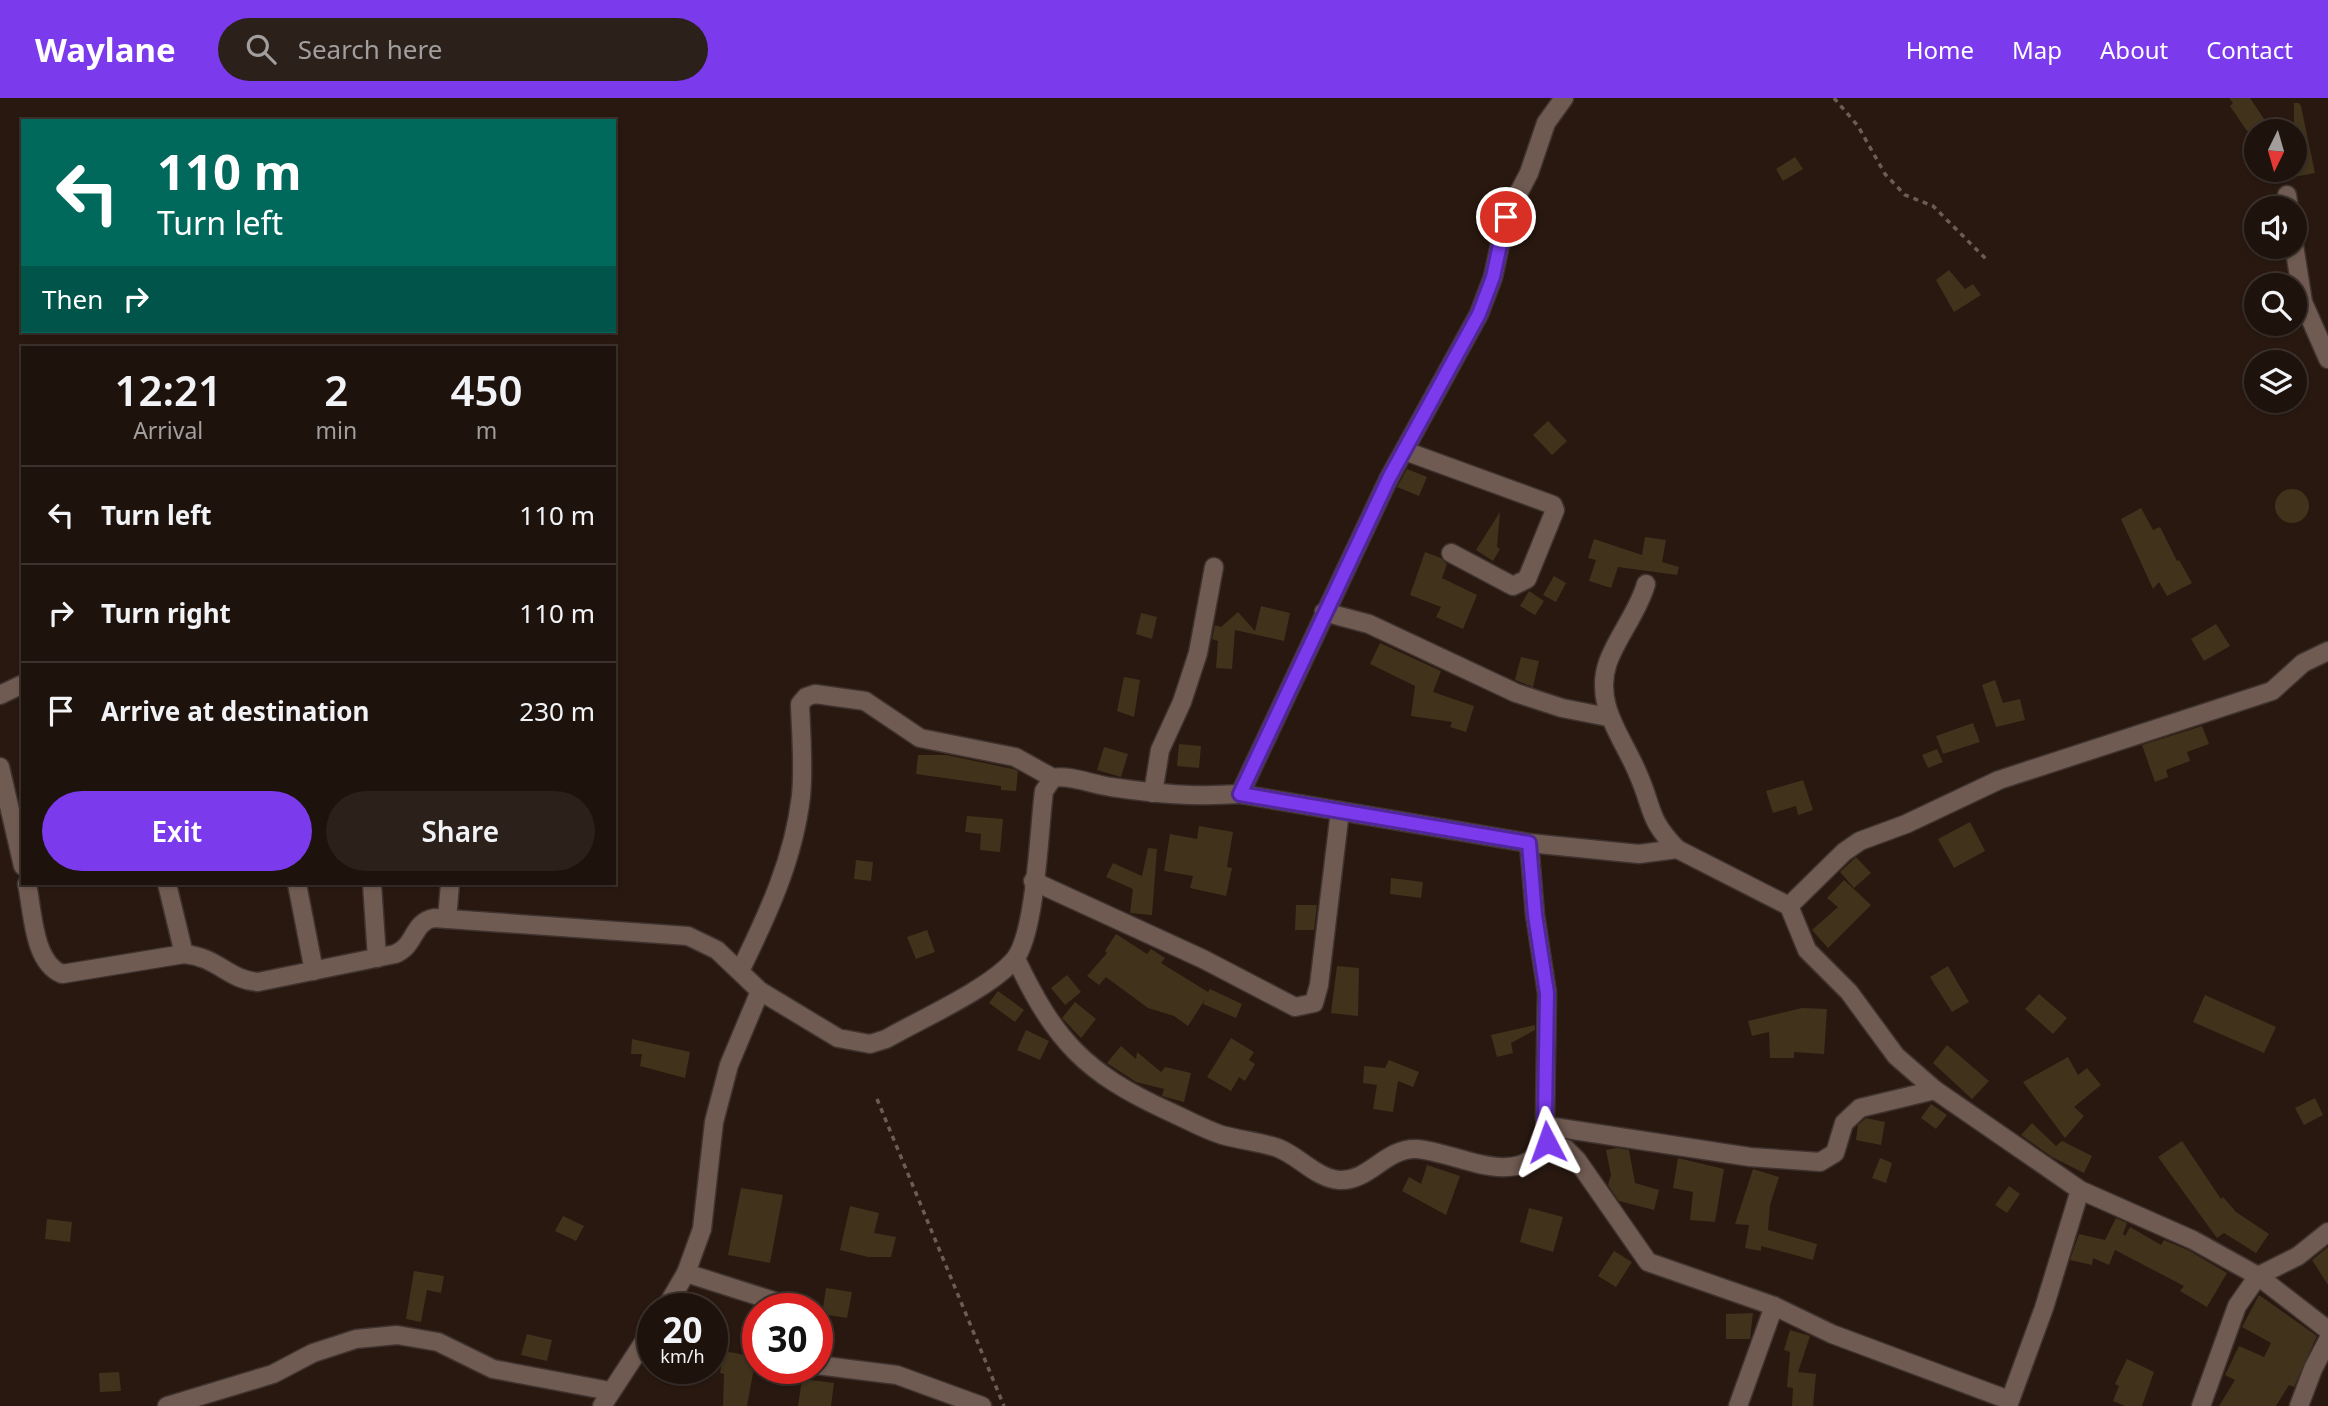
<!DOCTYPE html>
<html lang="en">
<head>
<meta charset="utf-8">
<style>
  :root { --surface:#1e120c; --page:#2b201a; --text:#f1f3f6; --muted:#a19e9d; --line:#3c322d; --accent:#7c3aed }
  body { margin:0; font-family:"Noto Sans",sans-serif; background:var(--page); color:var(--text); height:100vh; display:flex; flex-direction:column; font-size:26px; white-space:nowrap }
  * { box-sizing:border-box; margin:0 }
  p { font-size:23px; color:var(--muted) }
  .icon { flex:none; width:38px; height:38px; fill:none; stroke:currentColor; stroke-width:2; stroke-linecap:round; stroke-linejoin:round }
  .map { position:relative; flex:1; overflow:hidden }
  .panel { position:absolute; left:21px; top:248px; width:595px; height:539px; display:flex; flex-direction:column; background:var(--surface); border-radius:0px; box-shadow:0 2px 5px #0004,0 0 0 2px var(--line) }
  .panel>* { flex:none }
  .banner { position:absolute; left:21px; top:21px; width:595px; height:214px; border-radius:0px; box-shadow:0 2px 5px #0004,0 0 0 2px var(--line); background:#00695c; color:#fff; overflow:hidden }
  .needle { width:46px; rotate:185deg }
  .fabs { position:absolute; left:2244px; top:21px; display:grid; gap:14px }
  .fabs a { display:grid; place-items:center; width:63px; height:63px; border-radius:50%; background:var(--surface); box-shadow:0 2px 5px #0004,0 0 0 2px var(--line); font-size:35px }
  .speed { position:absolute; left:637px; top:1195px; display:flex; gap:14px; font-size:35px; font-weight:700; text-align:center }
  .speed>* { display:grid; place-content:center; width:91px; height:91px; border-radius:50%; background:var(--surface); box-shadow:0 2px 5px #0004,0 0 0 2px var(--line); line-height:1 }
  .speed small { font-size:18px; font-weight:400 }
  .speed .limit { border:10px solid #d22; background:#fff; color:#111 }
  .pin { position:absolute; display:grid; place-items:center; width:60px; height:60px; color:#fff; margin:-30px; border:4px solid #fff; border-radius:50%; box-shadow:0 2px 7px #0007 }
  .me { position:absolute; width:77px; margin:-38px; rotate:356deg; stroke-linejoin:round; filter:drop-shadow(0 0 5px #0008) }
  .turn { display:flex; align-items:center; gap:24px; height:147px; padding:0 21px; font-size:32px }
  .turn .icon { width:91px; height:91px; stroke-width:2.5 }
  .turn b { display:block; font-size:49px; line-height:60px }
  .then { display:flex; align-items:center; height:66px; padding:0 21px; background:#0003; gap:14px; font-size:26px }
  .eta { display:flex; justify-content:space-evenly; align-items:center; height:119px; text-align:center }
  .eta b { font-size:42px; font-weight:600; line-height:49px }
  .cta { display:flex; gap:14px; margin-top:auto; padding:14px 21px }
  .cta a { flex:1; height:80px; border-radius:42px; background:var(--accent); color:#fff; font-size:28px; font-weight:600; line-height:80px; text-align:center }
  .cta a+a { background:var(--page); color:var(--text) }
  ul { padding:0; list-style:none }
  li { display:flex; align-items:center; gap:21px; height:98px; padding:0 21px; border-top:2px solid var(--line) }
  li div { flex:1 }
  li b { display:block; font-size:26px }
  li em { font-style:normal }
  header { display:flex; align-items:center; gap:42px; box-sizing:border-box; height:98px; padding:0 35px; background:var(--accent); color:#fff }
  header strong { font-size:33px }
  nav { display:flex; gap:38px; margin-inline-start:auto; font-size:24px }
  .search { width:490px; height:63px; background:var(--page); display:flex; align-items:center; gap:18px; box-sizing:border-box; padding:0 24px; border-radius:38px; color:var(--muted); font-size:26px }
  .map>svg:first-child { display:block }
  .building { fill:#40321b }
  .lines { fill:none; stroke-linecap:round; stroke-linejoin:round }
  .street-casing { stroke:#3f3330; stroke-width:21 }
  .path { stroke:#6b5d56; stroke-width:3.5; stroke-dasharray:5 5; stroke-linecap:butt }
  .street { stroke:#705b52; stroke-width:18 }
  .route-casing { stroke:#51269a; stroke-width:18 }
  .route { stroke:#7c3aed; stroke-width:12 }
</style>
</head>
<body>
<header>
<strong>Waylane</strong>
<div class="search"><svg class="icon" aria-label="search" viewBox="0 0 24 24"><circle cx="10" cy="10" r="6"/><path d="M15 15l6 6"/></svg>Search here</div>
<nav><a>Home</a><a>Map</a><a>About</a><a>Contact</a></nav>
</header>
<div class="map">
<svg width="2328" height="1308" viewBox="0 0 2328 1308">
  <rect width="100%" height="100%" fill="#281810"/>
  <!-- building -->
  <g class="building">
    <polygon points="2229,0 2250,0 2272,33 2247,33 2230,8 2233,5"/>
    <polygon points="2294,5 2299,5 2301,8 2315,75 2294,79"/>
    <polygon points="1795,59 1803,71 1783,83 1776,71"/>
    <polygon points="1949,172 1965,191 1973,186 1981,197 1954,214 1936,182"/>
    <polygon points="1548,323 1567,343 1552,357 1533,337"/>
    <polygon points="1407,371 1427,379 1419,398 1397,389"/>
    <circle cx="2292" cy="408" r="17"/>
    <polygon points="2141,410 2153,432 2160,429 2177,463 2179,462 2192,485 2167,498 2159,484 2153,491 2121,421"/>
    <polygon points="1500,414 1497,449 1500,451 1493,463 1476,452"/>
    <polygon points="1645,439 1666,442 1662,464 1679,469 1677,477 1618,469 1611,490 1589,483 1596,462 1588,460 1594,441 1642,457"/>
    <polygon points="1425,454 1441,460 1447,466 1442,480 1477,497 1463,531 1436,519 1441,509 1410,497"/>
    <polygon points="1554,478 1566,485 1556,504 1543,497"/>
    <polygon points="1529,493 1544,503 1535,517 1520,508"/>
    <polygon points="1261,508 1290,515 1284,543 1235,532 1232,571 1216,570 1218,543 1212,541 1215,527 1221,529 1238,514 1255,533"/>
    <polygon points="1141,515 1157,519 1152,541 1136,536"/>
    <polygon points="2216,526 2230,548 2204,563 2191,541"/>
    <polygon points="1380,545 1441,573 1433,594 1474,608 1466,634 1450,629 1452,624 1411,618 1415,588 1370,566"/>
    <polygon points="1521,559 1539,563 1533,589 1515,582"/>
    <polygon points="1124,579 1140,582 1134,619 1117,613"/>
    <polygon points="1995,582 2003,605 2020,601 2025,622 1996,629 1982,587"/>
    <polygon points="1973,625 1980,644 1943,656 1936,638"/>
    <polygon points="2202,628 2209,646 2187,654 2190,663 2166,672 2168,679 2155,684 2142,647"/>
    <polygon points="1179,646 1201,648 1199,670 1177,668"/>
    <polygon points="1104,649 1128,656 1121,679 1097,672"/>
    <polygon points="1937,651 1943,664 1928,670 1922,657"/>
    <polygon points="918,657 946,657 1013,671 1018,673 1016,693 1001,692 1001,688 916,676"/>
    <polygon points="1803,682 1813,712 1798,717 1796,708 1773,715 1766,693"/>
    <polygon points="967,718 1003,721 1000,754 980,752 981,736 965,734"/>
    <polygon points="1970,724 1985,753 1954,770 1938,741"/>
    <polygon points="1199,728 1233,734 1227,769 1232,770 1226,798 1190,790 1193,778 1164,773 1170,736 1197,741"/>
    <polygon points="1148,750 1157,751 1152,817 1130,815 1133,791 1106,779 1113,765 1142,778"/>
    <polygon points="1856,759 1871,775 1854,790 1840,774"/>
    <polygon points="856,762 873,764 871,783 854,781"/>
    <polygon points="1391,780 1423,784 1421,800 1390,796"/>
    <polygon points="1844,782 1871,807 1828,850 1812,832 1838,809 1827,800"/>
    <polygon points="1296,807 1317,807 1314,832 1295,832"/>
    <polygon points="927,832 935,854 916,861 907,839"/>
    <polygon points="1116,836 1147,856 1151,851 1165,860 1161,865 1208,894 1210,891 1242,906 1236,920 1203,906 1206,900 1188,928 1174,918 1148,910 1106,879 1099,887 1087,878 1107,855 1105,853"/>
    <polygon points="1337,868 1359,870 1358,918 1331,915"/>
    <polygon points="1948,868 1969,904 1952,914 1930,879"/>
    <polygon points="1067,877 1081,894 1065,907 1051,890"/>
    <polygon points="998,893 1024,912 1015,924 989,905"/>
    <polygon points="2039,896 2067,920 2053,936 2025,911"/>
    <polygon points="2205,897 2276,929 2264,955 2193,924"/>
    <polygon points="1075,904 1096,921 1081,940 1062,920"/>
    <polygon points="1802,910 1827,911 1824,956 1794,954 1794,960 1770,960 1769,934 1752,938 1748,923"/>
    <polygon points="1535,927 1535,932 1511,945 1513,955 1497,959 1491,937"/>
    <polygon points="1026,932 1049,943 1040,962 1017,952"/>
    <polygon points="1231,940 1254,954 1249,962 1255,966 1245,983 1239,979 1231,993 1207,979"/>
    <polygon points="632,941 690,954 685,980 640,968 642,956 631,956"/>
    <polygon points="1947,947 1989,983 1972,1001 1933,965"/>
    <polygon points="1121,948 1136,961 1137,954 1161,974 1165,969 1191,975 1184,1004 1162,998 1164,991 1136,984 1107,965"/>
    <polygon points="2068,959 2078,977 2087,970 2101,987 2074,1009 2084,1018 2065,1040 2023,984"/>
    <polygon points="1389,962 1419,974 1413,989 1398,983 1393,1014 1373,1011 1377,987 1363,985 1364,968 1385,970"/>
    <polygon points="2315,1000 2323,1017 2304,1027 2295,1010"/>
    <polygon points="1931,1006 1947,1017 1936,1031 1921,1020"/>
    <polygon points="1866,1020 1885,1024 1881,1047 1856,1042 1858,1027"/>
    <polygon points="2032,1025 2056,1048 2062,1043 2092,1058 2084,1075 2052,1059 2021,1037"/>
    <polygon points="2182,1043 2221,1101 2223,1099 2236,1114 2269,1136 2256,1155 2224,1135 2217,1140 2158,1059"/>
    <polygon points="1617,1050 1629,1052 1635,1085 1659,1092 1654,1112 1619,1103 1608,1087 1611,1077 1606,1052"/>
    <polygon points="1678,1060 1724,1071 1715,1124 1690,1122 1693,1094 1673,1090"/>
    <polygon points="1880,1060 1892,1065 1886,1085 1872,1080"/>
    <polygon points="1427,1067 1460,1078 1446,1117 1402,1093 1409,1079 1421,1086"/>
    <polygon points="1753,1071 1779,1079 1770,1107 1768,1132 1817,1146 1813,1162 1761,1148 1761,1153 1745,1150 1749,1127 1735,1126"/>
    <polygon points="2009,1088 2020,1096 2007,1115 1995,1107"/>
    <polygon points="741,1090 783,1097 770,1165 728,1157"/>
    <polygon points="850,1108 879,1115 874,1135 896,1139 891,1159 868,1159 840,1152"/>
    <polygon points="1529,1110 1563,1119 1553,1154 1520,1144"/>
    <polygon points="563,1118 584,1128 576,1143 555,1133"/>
    <polygon points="2116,1120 2127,1125 2123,1136 2125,1138 2130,1129 2161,1147 2164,1142 2188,1152 2227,1175 2207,1209 2180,1193 2184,1188 2115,1152 2109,1167 2093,1160 2092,1167 2070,1162 2079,1136 2105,1142"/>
    <polygon points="47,1121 72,1124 70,1144 45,1141"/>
    <polygon points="2328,1149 2328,1187 2312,1162"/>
    <polygon points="1614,1153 1632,1164 1616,1189 1598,1178"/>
    <polygon points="414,1173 444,1178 441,1195 427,1192 421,1224 406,1221"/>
    <polygon points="826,1190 852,1194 847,1220 822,1216"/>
    <polygon points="2259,1197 2317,1238 2294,1289 2289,1287 2276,1308 2219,1308 2235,1282 2225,1277 2239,1248 2264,1259 2271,1245 2242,1229"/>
    <polygon points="1753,1215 1750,1241 1726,1241 1726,1216"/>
    <polygon points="1790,1232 1810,1238 1798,1274 1816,1276 1813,1308 1792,1308 1793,1290 1787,1289 1790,1254 1784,1252"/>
    <polygon points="527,1236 552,1242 547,1263 521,1257"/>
    <polygon points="724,1253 756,1259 747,1308 723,1308 724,1276 720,1275"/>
    <polygon points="2127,1261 2154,1274 2142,1308 2125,1308 2113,1303 2119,1288 2115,1286"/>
    <polygon points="119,1274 121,1293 100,1294 99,1275"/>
    <polygon points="802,1281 834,1285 831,1308 798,1308"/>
  </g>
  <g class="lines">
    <defs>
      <g id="street">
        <polyline points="1564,0 1546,25 1529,75 1506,119 1493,179 1479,216 1389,380 1240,696 1529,745 1639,756 1677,751 1789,808 1807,852 1849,894 1896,958 1935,992 2080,1092 2193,1142 2258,1178 2298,1158 2328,1134"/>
        <polyline points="2287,97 2289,110"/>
        <polyline points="2294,147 2303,204 2328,261"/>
        <polyline points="1405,353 1553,407 1555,412 1527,481 1513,488 1451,455"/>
        <path d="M1646 486C1638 514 1618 537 1608 564 1593 607 1623 639 1638 676 1654 712 1647 720 1677 751"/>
        <polyline points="1324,514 1369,526 1516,595 1562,610 1608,619"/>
        <polyline points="0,597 23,586"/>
        <polyline points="0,669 23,768"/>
        <polyline points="1153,695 1160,652 1182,604 1198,555 1214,469"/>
        <polyline points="1033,783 1203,861 1295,909 1314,905 1319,887 1340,713"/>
        <path d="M27 786C33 814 33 864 62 876L184 856C218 859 228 882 258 884L395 856C416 848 412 824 434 820L688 838 717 852 760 893 838 940 870 946 886 941C921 921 989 891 1014 862 1036 837 1039 729 1044 693L1053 680C1068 676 1094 687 1111 689 1158 696 1192 699 1240 696"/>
        <polyline points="167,786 184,856"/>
        <polyline points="297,786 314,873"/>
        <polyline points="372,786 377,860"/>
        <polyline points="1789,808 1844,754 1860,743 1906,726 1999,682 2272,593 2303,565 2328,553"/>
        <polyline points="447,821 450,786"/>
        <path d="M1016 861C1055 943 1085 975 1168 1013 1186 1021 1203 1031 1222 1037 1240 1042 1260 1044 1278 1050 1299 1058 1316 1080 1339 1082 1369 1084 1385 1050 1416 1051 1456 1053 1519 1095 1547 1044L1545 1018 1547 895 1535 817 1529 745"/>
        <path d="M741 871C768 816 794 760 801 698 804 668 801 636 800 606L806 599 815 596 865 603 920 640 1015 659 1053 680"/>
        <polyline points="1547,1028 1750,1059 1820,1064 1835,1055 1844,1025 1860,1010 1935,992"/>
        <polyline points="1547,1044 1566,1051 1577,1062 1648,1164 1774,1208 1832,1236 2009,1302"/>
        <polyline points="686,1175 799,1211"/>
        <polyline points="665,1211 686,1175 702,1131 714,1024 729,967 760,893"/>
        <polyline points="817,1267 897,1277 982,1308"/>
        <polyline points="167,1308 273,1276 313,1255 356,1241 397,1237 438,1244 493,1271 610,1293"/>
        <polyline points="602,1308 653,1230"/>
        <polyline points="1738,1308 1774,1208"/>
        <polyline points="2008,1308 2044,1210 2080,1092"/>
        <polyline points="2201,1308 2237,1208 2258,1178 2328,1232"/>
        <polyline points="2299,1308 2313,1271 2328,1242"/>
      </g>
    </defs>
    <!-- street casing -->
    <use href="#street" class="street-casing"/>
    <!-- path -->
    <g class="path">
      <polyline points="1834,0 1858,28 1885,76 1905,97 1933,108 1987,162"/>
      <polyline points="877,1001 1004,1308"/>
    </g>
    <!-- street -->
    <use href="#street" class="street"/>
  </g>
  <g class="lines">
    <defs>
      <polyline id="route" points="1506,119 1493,179 1479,216 1389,380 1240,696 1529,745 1535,817 1547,895 1545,1018 1547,1044"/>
    </defs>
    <!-- route casing -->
    <use href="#route" class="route-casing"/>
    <!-- route -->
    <use href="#route" class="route"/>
  </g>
</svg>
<div class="fabs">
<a><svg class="needle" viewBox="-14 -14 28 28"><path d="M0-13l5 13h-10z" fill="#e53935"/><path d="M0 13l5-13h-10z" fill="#a19e9d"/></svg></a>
<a><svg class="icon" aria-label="sound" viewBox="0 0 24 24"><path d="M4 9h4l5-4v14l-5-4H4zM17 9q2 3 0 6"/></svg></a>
<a><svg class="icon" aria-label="search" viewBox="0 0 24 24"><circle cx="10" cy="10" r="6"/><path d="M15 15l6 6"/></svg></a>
<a><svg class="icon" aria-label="layers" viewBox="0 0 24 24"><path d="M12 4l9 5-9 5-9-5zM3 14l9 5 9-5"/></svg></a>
</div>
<div class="speed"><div>20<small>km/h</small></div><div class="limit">30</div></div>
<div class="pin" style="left:1506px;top:119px;background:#d93025"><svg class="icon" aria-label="arrive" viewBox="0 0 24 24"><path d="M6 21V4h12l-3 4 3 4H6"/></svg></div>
<svg class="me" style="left:1547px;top:1044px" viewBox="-20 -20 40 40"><path d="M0-17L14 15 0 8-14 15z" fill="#7c3aed" stroke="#fff" stroke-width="4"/></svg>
<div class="banner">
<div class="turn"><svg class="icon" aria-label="left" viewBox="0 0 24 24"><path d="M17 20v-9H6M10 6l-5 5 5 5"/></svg><div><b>110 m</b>Turn left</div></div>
<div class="then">Then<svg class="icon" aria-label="right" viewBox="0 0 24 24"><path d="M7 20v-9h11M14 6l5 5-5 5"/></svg></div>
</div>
<section class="panel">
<div class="eta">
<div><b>12:21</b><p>Arrival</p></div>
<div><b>2</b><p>min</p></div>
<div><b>450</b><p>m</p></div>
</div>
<ul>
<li><svg class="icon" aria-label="left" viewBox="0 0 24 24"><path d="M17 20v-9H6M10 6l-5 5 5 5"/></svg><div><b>Turn left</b></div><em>110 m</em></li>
<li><svg class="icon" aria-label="right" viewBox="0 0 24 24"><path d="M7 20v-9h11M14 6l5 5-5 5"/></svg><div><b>Turn right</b></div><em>110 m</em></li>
<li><svg class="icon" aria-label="arrive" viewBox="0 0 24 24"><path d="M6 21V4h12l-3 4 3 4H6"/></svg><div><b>Arrive at destination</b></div><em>230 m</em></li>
</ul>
<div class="cta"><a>Exit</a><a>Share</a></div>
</section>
</div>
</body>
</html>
